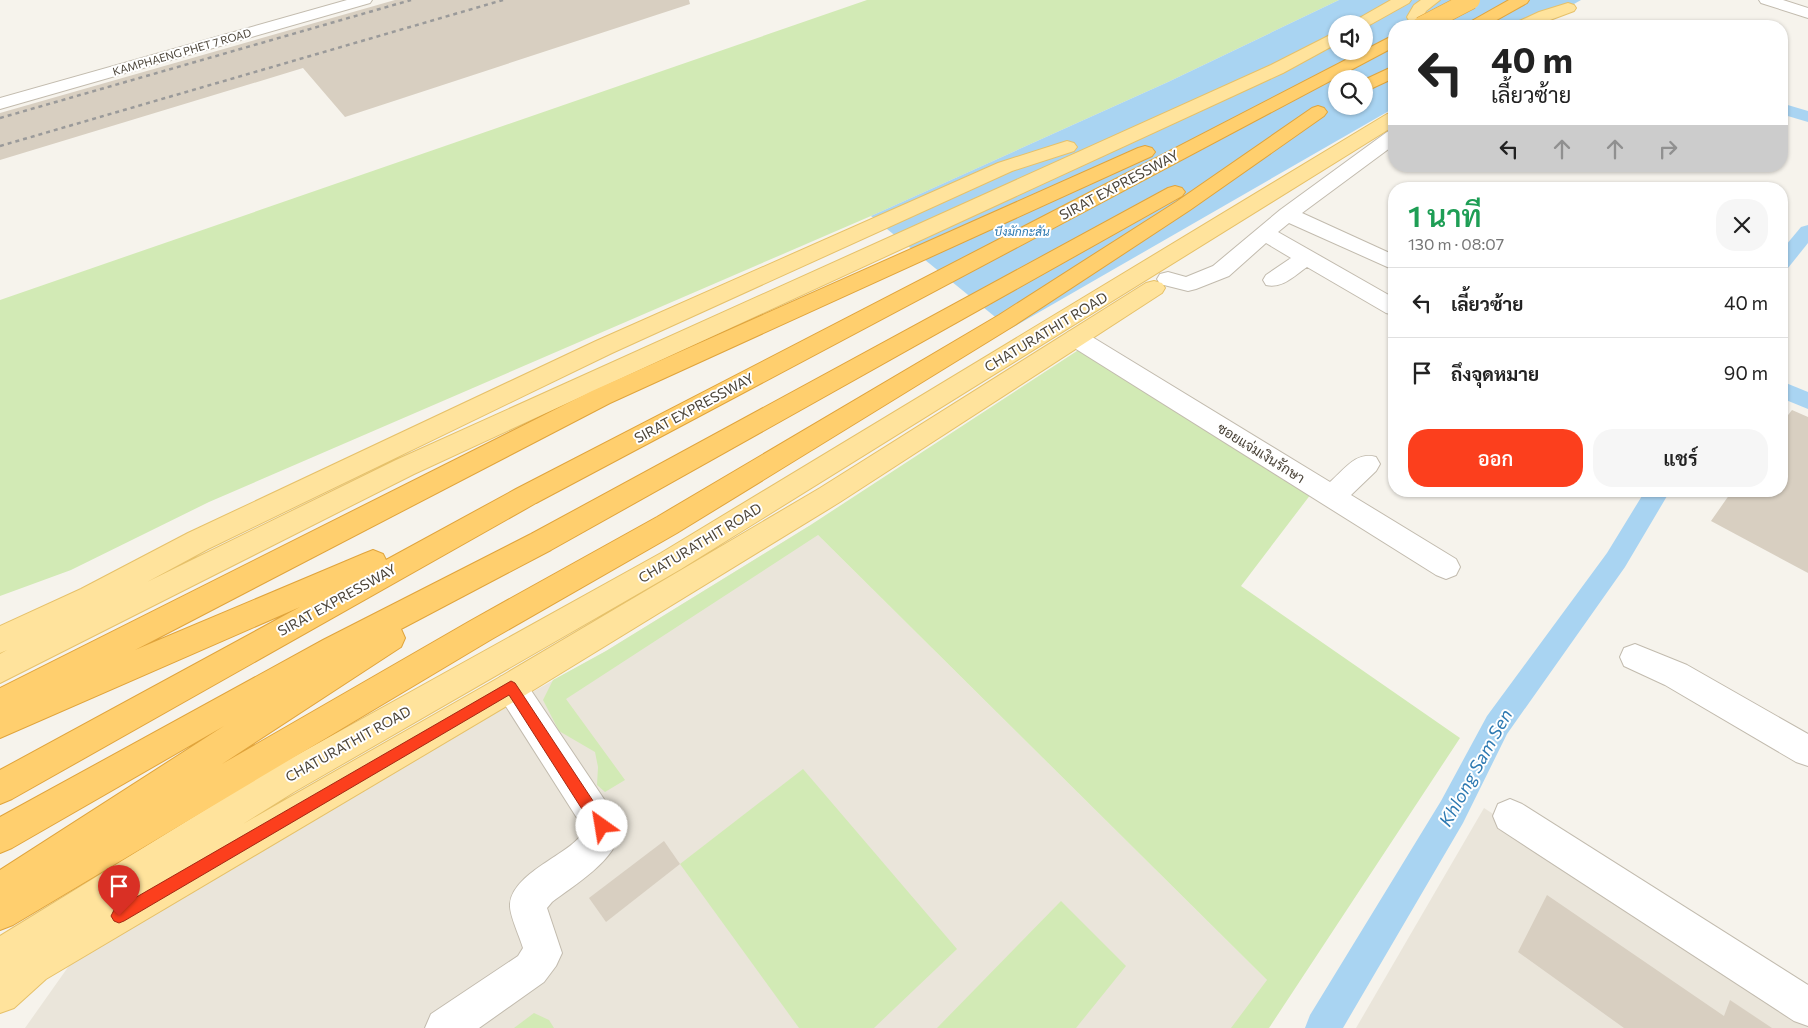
<!DOCTYPE html>
<html lang="th">
<head>
<meta charset="utf-8">
<style>
  :root { --surface:#fff; --page:#f6f6f6; --text:#222; --muted:#767676; --line:#e0e0e0; --accent:#fc3f1d }
  body { margin:0; font-family:Commissioner,Sarabun,sans-serif; background:var(--page); color:var(--text); height:100vh; display:flex; flex-direction:column; font-size:19px; white-space:nowrap }
  * { box-sizing:border-box; margin:0 }
  p { font-size:16px; color:var(--muted) }
  .icon { flex:none; width:28px; height:28px; fill:none; stroke:currentColor; stroke-width:2; stroke-linecap:round; stroke-linejoin:round }
  .map { position:relative; flex:1; overflow:hidden }
  .side { position:absolute; left:1388px; top:182px; width:400px; height:315px; display:flex; flex-direction:column; background:var(--surface); border-radius:20px; box-shadow:0 1px 4px #0004 }
  .side>* { flex:none }
  .top-card { position:absolute; left:1388px; top:20px; width:400px; height:152px; border-radius:20px; box-shadow:0 1px 4px #0004; background:#fff; color:var(--text); overflow:hidden }
  .tools { position:absolute; left:1328px; top:15px; display:grid; gap:10px }
  .tools a { display:grid; place-items:center; width:45px; height:45px; border-radius:50%; background:var(--surface); box-shadow:0 1px 4px #0004; font-size:25px }
  .pin { position:absolute; display:grid; place-items:center; width:42px; height:42px; color:#fff; margin:-51px -21px; border-radius:50% 50% 50% 0; rotate:-45deg; box-shadow:0 0 5px #0007 }
  .pin .icon { rotate:45deg }
  .me { position:absolute; width:55px; margin:-28px; rotate:328deg; stroke-linejoin:round; filter:drop-shadow(0 0 4px #0008) }
  .turn { display:flex; align-items:center; gap:18px; height:105px; padding:0 20px; font-size:22px }
  .turn .icon { width:65px; height:65px; stroke-width:2.5 }
  .turn b { display:block; font-size:35px; line-height:42px }
  .lanes { display:flex; align-items:center; height:48px; padding:0 20px; background:#0003; justify-content:center; gap:25px; direction:ltr }
  .lanes .off { opacity:.35 }
  .round { display:grid; place-items:center; flex:none; width:52px; height:52px; border-radius:20px; background:var(--page) }
  .overview { display:flex; align-items:center; justify-content:space-between; height:85px; padding:0 20px }
  h1 { font-size:30px; font-weight:600; line-height:38px; color:#1e9e55 }
  .action { display:flex; gap:10px; margin-top:auto; padding:10px 20px }
  .action a { flex:1; height:58px; border-radius:20px; background:var(--accent); color:#fff; font-size:20px; font-weight:600; line-height:58px; text-align:center }
  .action a+a { background:var(--page); color:var(--text) }
  ul { padding:0; list-style:none }
  li { display:flex; align-items:center; gap:15px; height:70px; padding:0 20px; border-top:1px solid var(--line) }
  li div { flex:1 }
  li b { display:block; font-size:19px }
  li em { font-style:normal }
  .map>svg:first-child { display:block }
  .residential { fill:#eae5da }
  .green { fill:#d2eab5 }
  .water { fill:#a9d4f2; fill-rule:evenodd }
  .lines { fill:none; stroke-linecap:round; stroke-linejoin:round }
  .canal { fill:#a9d4f2; fill-rule:evenodd }
  .building { fill:#d8cfc1 }
  .minor-casing { stroke:#c2bbae; stroke-width:2 }
  .major-casing { stroke:#e6c16a; stroke-width:2 }
  .highway-casing { stroke:#e0a43c; stroke-width:2 }
  .minor { fill:#fff; fill-rule:evenodd }
  .major { fill:#ffe39c; fill-rule:evenodd }
  .highway { fill:#ffcf6e; fill-rule:evenodd }
  .rail { stroke:#9a9a9a; stroke-width:2.5; stroke-dasharray:4 4; stroke-linecap:butt }
  .highway-bridge-casing { stroke:#e0a43c; stroke-width:19; stroke-linecap:butt }
  .highway-bridge { stroke:#ffcf6e; stroke-width:18 }
  .route { fill:#fc3f1d; stroke:#a42913 }
  .labels { text-anchor:middle; stroke-width:4; stroke-linejoin:round; paint-order:stroke }
  .far-street-label { font-size:11px; fill:#4b4439; stroke:#fff }
  .far-water-label { font-size:12px; font-style:italic; fill:#2e7ab2; stroke:#fff }
  .street-label { font-size:14px; fill:#4b4439; stroke:#fff }
  .near-water-label { font-size:18px; font-style:italic; fill:#2e7ab2; stroke:#fff }
</style>
</head>
<body>
<div class="map">
<svg width="1808" height="1028" viewBox="0 0 1808 1028">
  <rect width="100%" height="100%" fill="#f6f3ec"/>
  <!-- residential -->
  <g class="residential">
    <polygon points="809,526 1267,980 1269,1028 25,1028 78,953 297,823 606,651"/>
    <polygon points="1484,808 1808,1019 1808,1028 1356,1028"/>
  </g>
  <!-- green -->
  <g class="green">
    <polygon points="867,0 1339,0 1168,82 871,216 209,502 71,570 0,596 0,300"/>
    <polygon points="1080,349 1314,490 1241,586 1460,738 1269,1028 1231,1028 1267,980 818,535 566,699 625,780 605,792 597,785 598,767 595,752 559,731 543,700 553,680 606,651 809,526"/>
    <polygon points="803,769 957,949 874,1028 799,1028 680,864"/>
    <polygon points="1061,901 1126,966 1076,1028 937,1028"/>
    <polygon points="534,1013 549,1020 554,1028 514,1028"/>
  </g>
  <!-- water -->
  <path class="water" d="M1339 0H1581L1535 26H1394V108L1010 329 871 216 1168 82ZM1336 24H1364V51H1336ZM1336 79H1364V106H1336Z"/>
  <g class="lines">
    <!-- canal -->
    <g class="canal">
      <polygon points="1781,103 1808,111 1808,122 1781,114"/>
      <polygon points="1808,225 1808,243 1788,268 1781,270 1781,251 1801,227"/>
      <polygon points="1781,381 1808,392 1808,409 1781,398"/>
      <polygon points="1645,491 1670,491 1625,567 1507,734 1463,823 1343,1028 1305,1028 1310,1015 1441,801 1487,716 1607,553"/>
    </g>
  </g>
  <!-- building -->
  <g class="building">
    <polygon points="395,0 689,0 690,4 345,117 303,68 0,160 0,113"/>
    <polygon points="1792,410 1808,417 1808,573 1711,521 1732,491 1781,491 1781,424"/>
    <polygon points="664,841 680,864 606,922 589,898"/>
    <polygon points="1547,895 1724,1016 1730,1000 1772,1028 1624,1028 1518,952"/>
  </g>
  <g class="lines">
    <defs>
      <g id="minor">
        <polygon points="347,0 372,0 370,3 0,109 0,98"/>
        <polygon points="1759,0 1783,0 1808,8 1808,18 1761,3"/>
        <path d="M1394 130V145L1302 213 1394 255V270L1289 223 1278 232 1394 298V315L1386 313 1307 267C1294 276 1282 289 1266 285L1263 280 1266 275 1291 258 1266 243 1229 276 1196 289 1188 291 1160 284 1157 279 1160 274 1168 272 1186 277 1213 266 1280 210 1387 132Z"/>
        <path d="M1076 330 1084 332 1330 482C1344 470 1356 451 1376 457L1380 464 1376 471 1351 495 1456 559 1460 567 1456 575 1446 579 1436 575 1068 344 1064 338 1068 332Z"/>
        <polygon points="1635,644 1687,665 1808,734 1808,766 1796,762 1665,685 1624,666 1620,657 1624,648"/>
        <path d="M511 673 522 677 614 814C616 817 618 821 619 825 624 856 573 886 552 902L547 908 562 953 556 966 544 982 479 1028H425L431 1014 518 956 523 948C520 937 509 915 510 904 513 870 578 852 584 829L500 697 495 687 500 677Z"/>
        <polygon points="1510,799 1522,804 1808,985 1808,1026 1794,1021 1498,828 1493,816 1498,804"/>
      </g>
      <g id="major">
        <polygon points="1391,0 1411,0 1409,3 1366,27 1364,28 1364,24 1352,24 1354,21"/>
        <polygon points="1421,0 1440,0 1426,11 1423,17 1432,26 1412,26 1407,17 1414,5"/>
        <polygon points="1568,3 1574,5 1576,8 1574,11 1534,26 1513,26 1515,23 1539,12"/>
        <polygon points="1336,32 1336,44 1283,73 414,474 0,683 0,654 7,650 0,653 0,626 81,589 188,533 596,341 998,163 1067,141 1074,143 1077,147 1074,151 1012,171 612,353 208,549 147,582 396,460 1271,65"/>
        <polygon points="1394,113 1394,126 681,569 294,792 243,824 500,677 820,488 1146,283 1154,281 1162,283 1165,288 1162,293 840,502 522,697 46,979 14,1008 0,1013 0,936 270,770 661,553 1387,114"/>
      </g>
      <g id="highway">
        <polygon points="1509,0 1529,0 1527,3 1486,26 1466,26 1468,23"/>
        <polygon points="1394,35 1394,47 536,503 12,799 0,804 0,770 300,607 0,738 0,688 592,391 1138,148 1145,146 1152,148 1155,152 1152,156 610,403 135,650 363,554 373,550 383,554 386,560 516,489"/>
        <polygon points="1394,66 1394,78 1364,92 1364,80"/>
        <polygon points="1318,106 1324,108 1327,112 1324,116 1190,210 1015,325 677,533 492,639 13,925 0,930 0,870 224,726 12,848 0,853 0,817 323,640 531,534 1168,188 1175,186 1182,188 1185,192 1182,196 551,550 401,629 405,638 401,647 222,764 470,621 657,517 999,315 1176,202 1312,108"/>
      </g>
    </defs>
    <!-- minor casing -->
    <use href="#minor" class="minor-casing"/>
    <!-- major casing -->
    <use href="#major" class="major-casing"/>
    <!-- highway casing -->
    <use href="#highway" class="highway-casing"/>
    <!-- minor -->
    <use href="#minor" class="minor"/>
    <!-- major -->
    <use href="#major" class="major"/>
    <!-- highway -->
    <use href="#highway" class="highway"/>
    <!-- rail -->
    <g class="rail">
      <polyline points="0,118 411,0"/>
      <polyline points="0,146 503,0"/>
    </g>
    <defs>
      <polyline id="highway-bridge" points="1421,26 1471,0"/>
    </defs>
    <!-- highway-bridge casing -->
    <use href="#highway-bridge" class="highway-bridge-casing"/>
    <!-- highway-bridge -->
    <use href="#highway-bridge" class="highway-bridge"/>
  </g>
  <!-- route -->
  <polygon class="route" points="511,681 515,683 607,822 609,826 607,831 602,833 596,831 509,695 124,921 119,923 114,921 111,916 114,910"/>
  <g class="labels">
    <!-- far-street labels -->
    <g class="far-street-label">
      <text transform="translate(182 52) rotate(-16)" y="4">KAMPHAENG PHET 7 ROAD</text>
    </g>
    <!-- far-water labels -->
    <g class="far-water-label">
      <text x="1022" y="236">บึงมักกะสัน</text>
    </g>
    <!-- street labels -->
    <g class="street-label">
      <text transform="translate(1119 185) rotate(-28)" y="5">SIRAT EXPRESSWAY</text>
      <text transform="translate(1046 332) rotate(-31)" y="5">CHATURATHIT ROAD</text>
      <text transform="translate(694 408) rotate(-28)" y="5">SIRAT EXPRESSWAY</text>
      <text transform="translate(1261 453) rotate(32)" y="5">ซอยแจ่มเงินรักษา</text>
      <text transform="translate(700 543) rotate(-31)" y="5">CHATURATHIT ROAD</text>
      <text transform="translate(337 600) rotate(-29)" y="5">SIRAT EXPRESSWAY</text>
      <text transform="translate(348 744) rotate(-29)" y="5">CHATURATHIT ROAD</text>
    </g>
    <!-- near-water labels -->
    <g class="near-water-label">
      <text transform="translate(1476 768) rotate(-61)" y="6">Khlong Sam Sen</text>
    </g>
  </g>
</svg>
<div class="tools">
<a><svg class="icon" aria-label="sound" viewBox="0 0 24 24"><path d="M4 9h4l5-4v14l-5-4H4zM17 9q2 3 0 6"/></svg></a>
<a><svg class="icon" aria-label="search" viewBox="0 0 24 24"><circle cx="10" cy="10" r="6"/><path d="M15 15l6 6"/></svg></a>
</div>
<div class="pin" style="left:119px;top:916px;background:#d93025"><svg class="icon" aria-label="arrive" viewBox="0 0 24 24"><path d="M6 21V4h12l-3 4 3 4H6"/></svg></div>
<svg class="me" style="left:602px;top:826px" viewBox="-20 -20 40 40"><circle r="19" fill="#fff"/><path d="M0-13L10 11 0 6-10 11z" fill="#fc3f1d"/></svg>
<div class="top-card">
<div class="turn"><svg class="icon" aria-label="left" viewBox="0 0 24 24"><path d="M17 20v-9H6M10 6l-5 5 5 5"/></svg><div><b>40 m</b>เลี้ยวซ้าย</div></div>
<div class="lanes"><svg class="icon" aria-label="left" viewBox="0 0 24 24"><path d="M17 20v-9H6M10 6l-5 5 5 5"/></svg><svg class="icon off" aria-label="ahead" viewBox="0 0 24 24"><path d="M12 20V5M6 11l6-6 6 6"/></svg><svg class="icon off" aria-label="ahead" viewBox="0 0 24 24"><path d="M12 20V5M6 11l6-6 6 6"/></svg><svg class="icon off" aria-label="right" viewBox="0 0 24 24"><path d="M7 20v-9h11M14 6l5 5-5 5"/></svg></div>
</div>
<section class="side">
<div class="overview"><div><h1>1 นาที</h1><p>130 m · 08:07</p></div><a class="round"><svg class="icon" aria-label="close" viewBox="0 0 24 24"><path d="M6 6l12 12M18 6L6 18"/></svg></a></div>
<ul>
<li><svg class="icon" aria-label="left" viewBox="0 0 24 24"><path d="M17 20v-9H6M10 6l-5 5 5 5"/></svg><div><b>เลี้ยวซ้าย</b></div><em>40 m</em></li>
<li><svg class="icon" aria-label="arrive" viewBox="0 0 24 24"><path d="M6 21V4h12l-3 4 3 4H6"/></svg><div><b>ถึงจุดหมาย</b></div><em>90 m</em></li>
</ul>
<div class="action"><a>ออก</a><a>แชร์</a></div>
</section>
</div>
</body>
</html>
